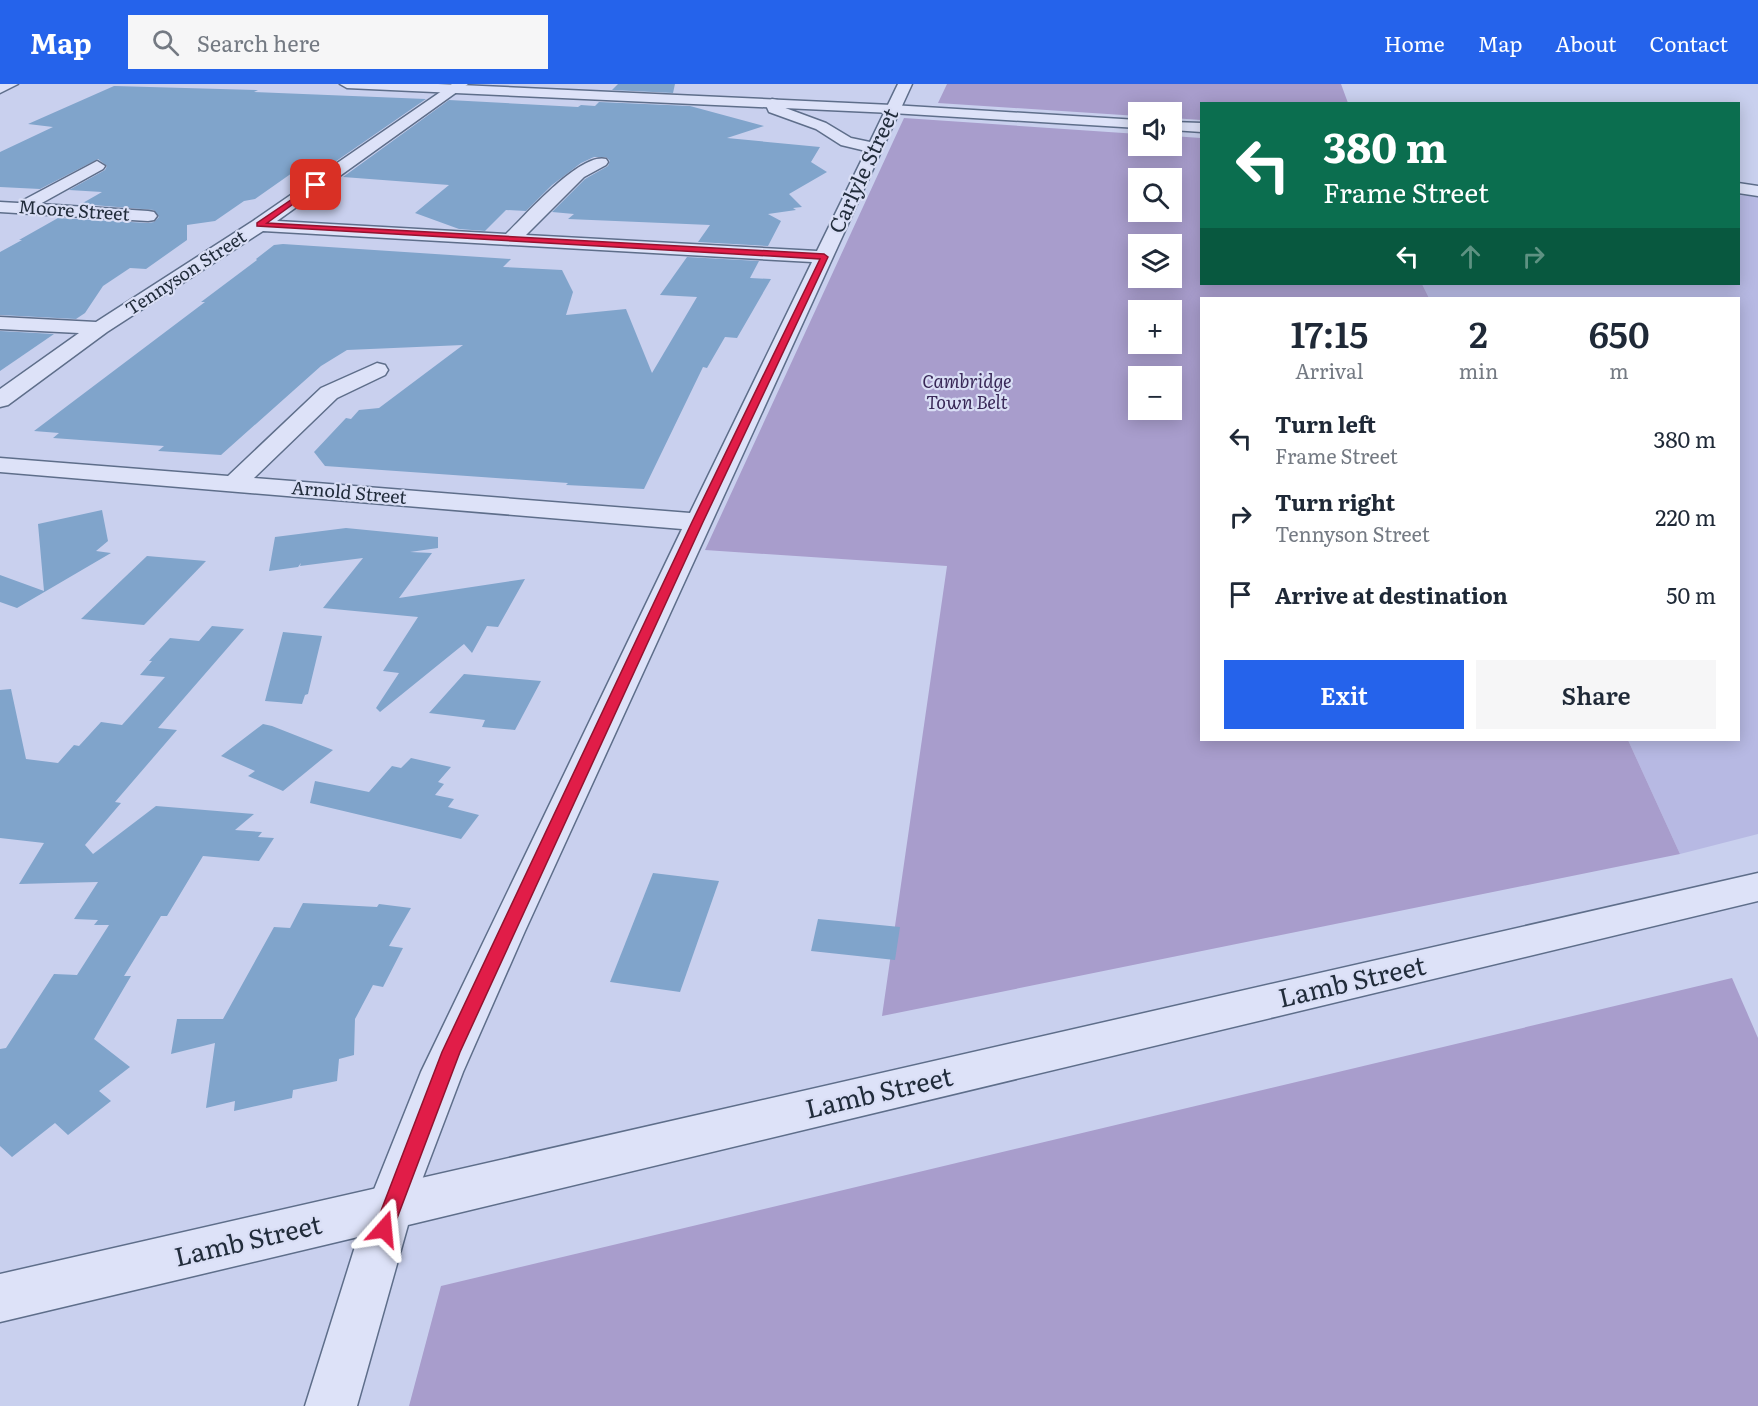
<!DOCTYPE html>
<html lang="en">
<head>
<meta charset="utf-8">
<style>
  :root { --surface:#fff; --page:#f6f6f7; --text:#1f2937; --muted:#747a83; --accent:#2563eb }
  body { margin:0; font-family:Literata,serif; background:var(--page); color:var(--text); height:100vh; display:flex; flex-direction:column; font-size:22px; white-space:nowrap }
  * { box-sizing:border-box; margin:0 }
  p { font-size:20px; color:var(--muted) }
  .icon { flex:none; width:33px; height:33px; fill:none; stroke:currentColor; stroke-width:2; stroke-linecap:round; stroke-linejoin:round }
  .map { position:relative; flex:1; overflow:hidden }
  .details { position:absolute; left:1200px; top:213px; width:540px; height:444px; display:flex; flex-direction:column; background:var(--surface); border-radius:0px; box-shadow:0 3px 15px #0003 }
  .details>* { flex:none }
  .hud { position:absolute; left:1200px; top:18px; width:540px; height:183px; border-radius:0px; box-shadow:0 3px 15px #0003; background:#0b6e4f; color:#fff; overflow:hidden }
  .controls { position:absolute; left:1128px; top:18px; display:grid; gap:12px }
  .controls a { display:grid; place-items:center; width:54px; height:54px; border-radius:0px; background:var(--surface); box-shadow:0 3px 15px #0003; font-size:30px }
  .pin { position:absolute; display:grid; place-items:center; width:51px; height:51px; color:#fff; margin:-26px; border-radius:12px; box-shadow:0 3px 9px #0006 }
  .me { position:absolute; width:66px; margin:-33px; rotate:18deg; stroke-linejoin:round; filter:drop-shadow(0 0 4px #0008) }
  .turn { display:flex; align-items:center; gap:21px; height:126px; padding:0 24px; font-size:27px }
  .turn .icon { width:78px; height:78px; stroke-width:2.5 }
  .turn b { display:block; font-size:42px; line-height:51px }
  .lanes { display:flex; align-items:center; height:57px; padding:0 24px; background:#0003; justify-content:center; gap:30px; direction:ltr }
  .lanes .off { opacity:.35 }
  .eta { display:flex; justify-content:space-evenly; align-items:center; height:102px; text-align:center }
  .eta b { font-size:36px; font-weight:600; line-height:42px }
  .action { display:flex; gap:12px; margin-top:auto; padding:12px 24px }
  .action a { flex:1; height:69px; border-radius:0px; background:var(--accent); color:#fff; font-size:24px; font-weight:600; line-height:69px; text-align:center }
  .action a+a { background:var(--page); color:var(--text) }
  ul { padding:0; list-style:none }
  li { display:flex; align-items:center; gap:18px; height:78px; padding:0 24px }
  li div { flex:1 }
  li b { display:block; font-size:22px }
  li em { font-style:normal }
  header { display:flex; align-items:center; gap:36px; box-sizing:border-box; height:84px; padding:0 30px; background:var(--accent); color:#fff }
  header strong { font-size:28px }
  nav { display:flex; gap:33px; margin-inline-start:auto; font-size:21px }
  .search { width:420px; height:54px; background:var(--page); display:flex; align-items:center; gap:15px; box-sizing:border-box; padding:0 21px; border-radius:0px; color:var(--muted); font-size:22px }
  .map>svg:first-child { display:block }
  .farmland { fill:#b7b9e3 }
  .green { fill:#a89dcc; fill-rule:evenodd }
  .building { fill:#80a4cb }
  .lines { fill:none; stroke-linecap:round; stroke-linejoin:round }
  .minor-casing { stroke:#5e6e8a; stroke-width:3 }
  .tertiary-casing { stroke:#5e6e8a; stroke-width:3 }
  .minor { fill:#dde2f8; fill-rule:evenodd }
  .tertiary { fill:#dde2f8; fill-rule:evenodd }
  .route { fill:#e11d48; stroke:#92132f; stroke-width:1.5 }
  .labels { text-anchor:middle; stroke-width:4.5; stroke-linejoin:round; paint-order:stroke }
  .far-street-label { font-size:18px; fill:#212c3b; stroke:#d9def5 }
  .far-park-label { font-size:18px; font-style:italic; fill:#392857; stroke:#d9def5 }
  .street-label { font-size:21px; fill:#212c3b; stroke:#d9def5 }
  .near-street-label { font-size:26px; fill:#212c3b; stroke:#d9def5 }
</style>
</head>
<body>
<header>
<strong>Map</strong>
<div class="search"><svg class="icon" aria-label="search" viewBox="0 0 24 24"><circle cx="10" cy="10" r="6"/><path d="M15 15l6 6"/></svg>Search here</div>
<nav><a>Home</a><a>Map</a><a>About</a><a>Contact</a></nav>
</header>
<div class="map">
<svg width="1758" height="1322" viewBox="0 0 1758 1322">
  <rect width="100%" height="100%" fill="#c9d0ee"/>
  <!-- farmland -->
  <polygon class="farmland" points="1739,111 1758,113 1758,750 1680,770 1628,656 1738,656 1738,214 1429,214 1422,200 1738,200"/>
  <!-- green -->
  <g class="green">
    <polygon points="947,0 1341,0 1348,19 1202,20 1201,36 1172,34 1172,28 1138,28 1138,32 938,19"/>
    <path d="M904 34 1138 50V62H1172V52L1201 54 1202 200H1422L1429 214H1202V656H1628L1680 770 882 932 947 482 705 466ZM1138 94H1172V128H1138ZM1138 160H1172V194H1138ZM1138 226H1172V260H1138ZM1138 292H1172V326H1138Z"/>
    <polygon points="1732,894 1758,954 1758,1322 409,1322 441,1202"/>
  </g>
  <!-- building -->
  <g class="building">
    <polygon points="618,0 675,0 673,9 612,6"/>
    <polygon points="114,2 258,6 254,8 426,15 316,91 292,89 255,115 244,117 215,137 187,141 187,156 146,185 130,184 103,202 85,229 76,235 0,231 0,168 22,156 19,156 58,134 148,139 154,138 159,133 154,126 81,120 102,108 69,106 105,86 107,82 98,75 40,105 0,103 0,68 53,43 28,40"/>
    <polygon points="449,16 578,23 581,21 595,22 599,18 690,22 764,42 727,54 820,63 811,78 827,88 789,110 802,123 793,124 796,126 768,130 781,137 768,162 698,158 710,141 568,135 574,130 552,128 585,95 608,82 610,77 606,73 594,73 581,79 552,101 526,127 506,126 485,147 459,145 415,129 449,101 343,93"/>
    <polygon points="283,160 511,175 503,183 562,186 573,208 566,231 626,225 652,289 697,213 660,211 687,173 759,177 750,194 771,195 737,254 725,253 707,284 703,283 644,405 566,401 568,399 325,382 314,368 346,334 351,335 359,326 379,324 463,261 347,266 321,282 221,371 158,367 164,362 53,354 59,349 34,347 205,218 201,218 257,176 256,175 274,161"/>
    <polygon points="0,247 54,250 0,287"/>
    <polygon points="102,426 108,457 96,467 111,469 17,524 0,518 0,491 44,507 38,440"/>
    <polygon points="346,444 438,453 438,464 410,468 432,469 399,514 525,495 498,543 487,542 472,569 464,560 380,628 376,624 399,589 383,587 418,533 323,524 363,474 300,482 301,479 298,483 269,487 275,453"/>
    <polygon points="147,472 206,477 144,541 81,535"/>
    <polygon points="212,542 244,545 158,644 177,646 115,718 121,719 85,761 93,770 156,722 254,730 235,746 262,748 258,753 274,754 259,777 203,772 167,832 161,832 124,892 131,892 94,955 130,983 99,1007 111,1017 68,1051 55,1039 12,1073 0,1062 0,965 6,964 54,890 77,891 109,841 94,841 98,836 74,835 98,798 19,800 44,759 0,754 0,606 11,605 26,675 58,679 74,661 79,662 101,638 122,641 165,593 140,591 152,577 149,577 170,554 199,557"/>
    <polygon points="283,548 322,552 308,610 305,611 302,620 265,617"/>
    <polygon points="464,590 541,597 515,646 482,643 485,636 429,629"/>
    <polygon points="263,640 272,642 333,666 283,707 248,692 255,687 221,672"/>
    <polygon points="411,674 451,683 438,698 444,700 435,711 454,715 448,723 479,731 461,755 310,719 315,697 369,708 392,682 401,684"/>
    <polygon points="653,789 719,797 680,908 610,898"/>
    <polygon points="303,819 377,823 379,820 411,824 389,862 403,864 383,903 373,901 355,935 354,971 339,975 337,997 293,1006 292,1014 234,1027 235,1017 206,1024 215,959 171,970 177,935 223,935 274,843 290,844"/>
    <polygon points="818,835 900,843 895,876 811,867"/>
  </g>
  <g class="lines">
    <defs>
      <g id="minor">
        <polygon points="0,0 18,0 0,9"/>
        <path d="M452 0H468L277 137 506 150C525 132 580 68 606 75L608 78 606 81 584 93 526 151 817 167 866 67 841 61 816 45 769 28 765 19 772 15 777 16 780 22 826 39 851 54 870 58 898 0H912L525 847 463 988 406 1138 390 1145 374 1138 367 1123 421 988 682 445 0 388V374L228 392 321 304 377 279 385 281 388 286 385 291 337 314 254 394 690 429 812 178 263 147 107 248 8 321 0 323V305L79 249 0 245V233L96 238 253 137Z"/>
        <polygon points="97,77 105,82 103,85 40,120 148,127 154,128 157,132 154,136 148,137 0,128 0,118 18,119"/>
      </g>
      <g id="tertiary">
        <polygon points="340,0 438,0 892,21 1138,36 1138,44 892,29 347,4"/>
        <polygon points="1172,38 1202,39 1202,48 1172,46"/>
        <polygon points="1738,99 1758,102 1758,112 1738,109"/>
        <polygon points="1758,789 1758,817 408,1141 357,1322 305,1322 358,1153 0,1238 0,1190"/>
      </g>
    </defs>
    <!-- minor casing -->
    <use href="#minor" class="minor-casing"/>
    <!-- tertiary casing -->
    <use href="#tertiary" class="tertiary-casing"/>
    <!-- minor -->
    <use href="#minor" class="minor"/>
    <!-- tertiary -->
    <use href="#tertiary" class="tertiary"/>
  </g>
  <!-- route -->
  <polygon class="route" points="316,99 318,102 267,139 824,170 828,173 703,438 460,968 393,1145 391,1152 384,1155 377,1152 374,1145 442,968 692,438 820,175 257,142 257,139"/>
  <g class="labels">
    <!-- far-street labels -->
    <g class="far-street-label">
      <text transform="translate(74 127) rotate(4)" y="6">Moore Street</text>
      <text transform="translate(186 189) rotate(-33)" y="6">Tennyson Street</text>
      <text transform="translate(349 409) rotate(5)" y="6">Arnold Street</text>
    </g>
    <!-- far-park labels -->
    <g class="far-park-label">
      <text x="967" y="304">Cambridge<tspan x="967" dy="21">Town Belt</tspan></text>
    </g>
    <!-- street labels -->
    <g class="street-label">
      <text transform="translate(864 87) rotate(-65)" y="7">Carlyle Street</text>
    </g>
    <!-- near-street labels -->
    <g class="near-street-label">
      <text transform="translate(1352 898) rotate(-13)" y="9">Lamb Street</text>
      <text transform="translate(879 1009) rotate(-13)" y="9">Lamb Street</text>
      <text transform="translate(248 1157) rotate(-13)" y="9">Lamb Street</text>
    </g>
  </g>
</svg>
<div class="controls">
<a><svg class="icon" aria-label="sound" viewBox="0 0 24 24"><path d="M4 9h4l5-4v14l-5-4H4zM17 9q2 3 0 6"/></svg></a>
<a><svg class="icon" aria-label="search" viewBox="0 0 24 24"><circle cx="10" cy="10" r="6"/><path d="M15 15l6 6"/></svg></a>
<a><svg class="icon" aria-label="layers" viewBox="0 0 24 24"><path d="M12 4l9 5-9 5-9-5zM3 14l9 5 9-5"/></svg></a>
<a>+</a>
<a>−</a>
</div>
<div class="pin" style="left:316px;top:101px;background:#d93025"><svg class="icon" aria-label="arrive" viewBox="0 0 24 24"><path d="M6 21V4h12l-3 4 3 4H6"/></svg></div>
<svg class="me" style="left:384px;top:1145px" viewBox="-20 -20 40 40"><path d="M0-17L14 15 0 8-14 15z" fill="#e11d48" stroke="#fff" stroke-width="4"/></svg>
<div class="hud">
<div class="turn"><svg class="icon" aria-label="left" viewBox="0 0 24 24"><path d="M17 20v-9H6M10 6l-5 5 5 5"/></svg><div><b>380 m</b>Frame Street</div></div>
<div class="lanes"><svg class="icon" aria-label="left" viewBox="0 0 24 24"><path d="M17 20v-9H6M10 6l-5 5 5 5"/></svg><svg class="icon off" aria-label="ahead" viewBox="0 0 24 24"><path d="M12 20V5M6 11l6-6 6 6"/></svg><svg class="icon off" aria-label="right" viewBox="0 0 24 24"><path d="M7 20v-9h11M14 6l5 5-5 5"/></svg></div>
</div>
<section class="details">
<div class="eta">
<div><b>17:15</b><p>Arrival</p></div>
<div><b>2</b><p>min</p></div>
<div><b>650</b><p>m</p></div>
</div>
<ul>
<li><svg class="icon" aria-label="left" viewBox="0 0 24 24"><path d="M17 20v-9H6M10 6l-5 5 5 5"/></svg><div><b>Turn left</b><p>Frame Street</p></div><em>380 m</em></li>
<li><svg class="icon" aria-label="right" viewBox="0 0 24 24"><path d="M7 20v-9h11M14 6l5 5-5 5"/></svg><div><b>Turn right</b><p>Tennyson Street</p></div><em>220 m</em></li>
<li><svg class="icon" aria-label="arrive" viewBox="0 0 24 24"><path d="M6 21V4h12l-3 4 3 4H6"/></svg><div><b>Arrive at destination</b></div><em>50 m</em></li>
</ul>
<div class="action"><a>Exit</a><a>Share</a></div>
</section>
</div>
</body>
</html>
